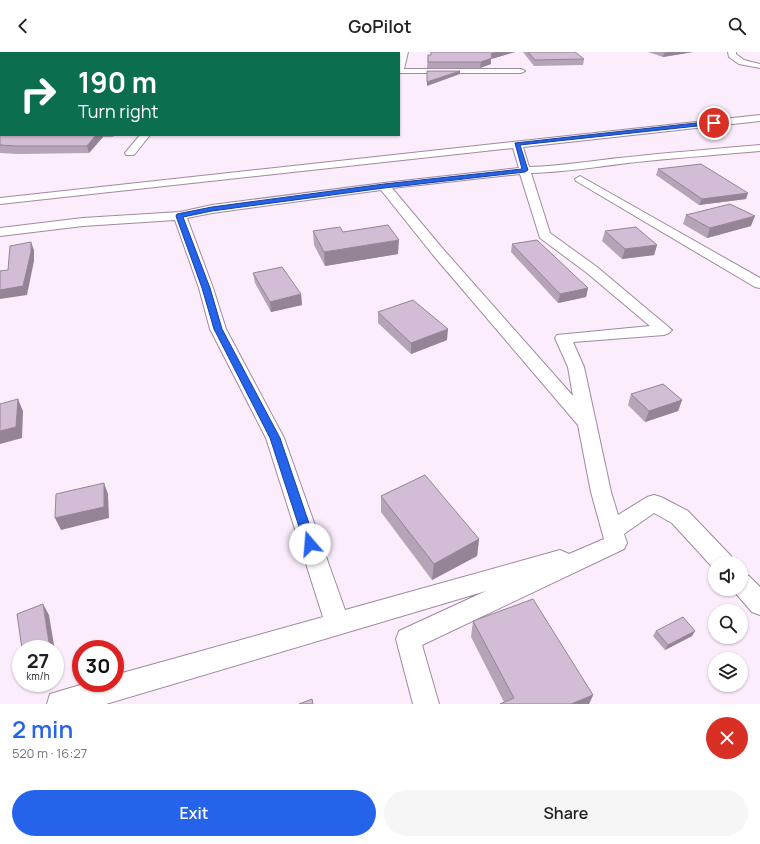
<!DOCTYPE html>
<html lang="en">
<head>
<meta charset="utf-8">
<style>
  :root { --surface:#fff; --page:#f6f6f6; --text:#202124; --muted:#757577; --accent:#2563eb }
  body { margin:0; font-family:Manrope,sans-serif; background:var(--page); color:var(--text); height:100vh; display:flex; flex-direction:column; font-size:15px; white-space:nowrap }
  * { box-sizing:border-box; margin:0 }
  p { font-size:13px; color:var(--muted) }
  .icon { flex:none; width:22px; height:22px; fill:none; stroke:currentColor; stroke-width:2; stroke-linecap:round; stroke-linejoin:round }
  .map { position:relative; height:652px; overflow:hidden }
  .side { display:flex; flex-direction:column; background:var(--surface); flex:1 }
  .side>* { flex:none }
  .guide { position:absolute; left:0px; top:0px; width:400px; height:84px; box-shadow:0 1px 3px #0004; background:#0b6e4f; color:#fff; overflow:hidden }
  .fabs { position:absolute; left:708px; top:504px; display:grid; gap:8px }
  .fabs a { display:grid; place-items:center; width:40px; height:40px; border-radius:50%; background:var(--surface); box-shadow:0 1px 3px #0004; font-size:20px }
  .speed { position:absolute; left:12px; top:588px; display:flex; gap:8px; font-size:20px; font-weight:700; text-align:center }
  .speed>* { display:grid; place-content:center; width:52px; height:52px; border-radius:50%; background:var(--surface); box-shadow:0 1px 3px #0004; line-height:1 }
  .speed small { font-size:10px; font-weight:400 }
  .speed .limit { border:6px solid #d22; background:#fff; color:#111 }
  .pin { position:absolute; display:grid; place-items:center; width:34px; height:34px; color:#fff; margin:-17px; border:2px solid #fff; border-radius:50%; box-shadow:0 1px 4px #0007 }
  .me { position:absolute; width:44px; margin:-22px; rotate:342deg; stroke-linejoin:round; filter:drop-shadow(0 0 3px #0008) }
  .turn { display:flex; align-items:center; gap:14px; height:84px; padding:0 12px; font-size:18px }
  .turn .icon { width:52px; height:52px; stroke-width:2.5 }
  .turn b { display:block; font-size:28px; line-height:34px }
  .round { display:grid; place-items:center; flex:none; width:42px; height:42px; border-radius:21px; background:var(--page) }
  .summary { display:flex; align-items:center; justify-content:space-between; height:68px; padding:0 12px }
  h1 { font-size:24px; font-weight:600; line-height:30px; color:var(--accent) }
  .action { display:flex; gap:8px; margin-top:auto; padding:8px 12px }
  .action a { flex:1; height:46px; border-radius:24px; background:var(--accent); color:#fff; font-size:16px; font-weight:600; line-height:46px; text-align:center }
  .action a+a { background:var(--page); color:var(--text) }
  header { display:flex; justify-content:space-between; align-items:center; height:52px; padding:0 12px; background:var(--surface); font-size:18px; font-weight:600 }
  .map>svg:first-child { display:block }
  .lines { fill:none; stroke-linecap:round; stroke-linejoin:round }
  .minor-casing { stroke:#9f8aa1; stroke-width:2 }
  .minor { fill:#fff; fill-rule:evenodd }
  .wall { fill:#b5a3b8 }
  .shaded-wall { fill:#948496 }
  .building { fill:#d3bdd6; stroke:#948496 }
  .route { fill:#2563eb; stroke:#184099 }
</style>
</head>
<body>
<header><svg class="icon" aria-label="back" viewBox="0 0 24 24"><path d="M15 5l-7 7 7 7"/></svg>GoPilot<svg class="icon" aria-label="search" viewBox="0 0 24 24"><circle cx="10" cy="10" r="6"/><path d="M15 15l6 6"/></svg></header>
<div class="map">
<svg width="760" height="652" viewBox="0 0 760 652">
  <rect width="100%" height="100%" fill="#fbedfc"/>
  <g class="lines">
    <defs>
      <g id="minor">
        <polygon points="218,0 226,0 217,1"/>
        <polygon points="400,0 408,0 404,17 521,17 525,19 521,21 400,21 399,7"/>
        <polygon points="728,0 736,0 736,2 744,8 760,12 760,16 739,12 729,5"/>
        <path d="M760 63V69L523 95 529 115C563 114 596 108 629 105 673 100 716 97 760 93V99C716 103 672 106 628 111 596 115 564 120 531 121L550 181 597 215 672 278 669 281 664 283 573 290 584 315 611 440 618 463 647 445 654 443 661 445 688 459 731 504 734 511H715V518L672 471 654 461 624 482 627 491 624 497 422 593 439 652H413L396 587 399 579 486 539 106 652H47L50 642 87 631H115V623L323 565 266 386 210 277 199 236 175 168 83 174 0 184V176L83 166 180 160 212 153 384 131 519 116 513 96 0 152V146ZM520 122 540 186 587 221 650 274 557 283 555 286 568 315 573 344 443 197 392 136ZM381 138 433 203 578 373 591 440 604 487 569 502 560 498 345 558 284 386 226 277 213 236 187 166 212 161Z"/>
        <polygon points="140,83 150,83 134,103 126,103 125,101"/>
        <polygon points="580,124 760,226 760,236 755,235 576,129 575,127"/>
        <polygon points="741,521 749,524 760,535 760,563 752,560 732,537 741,537"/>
      </g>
    </defs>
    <!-- minor casing -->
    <use href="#minor" class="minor-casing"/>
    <!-- minor -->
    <use href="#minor" class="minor"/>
  </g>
  <!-- wall -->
  <g class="wall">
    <polygon points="0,0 152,0 152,1 1,1 1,61 0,61"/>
    <rect x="250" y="0" width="57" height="1"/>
    <polygon points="431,0 515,0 491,7 491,12 480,16 427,16 428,3 431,3"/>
    <polygon points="523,0 575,0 584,7 583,13 534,14"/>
    <polygon points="648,0 693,0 663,5"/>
    <polygon points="1,63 1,83 115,83 113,85 103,85 89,101 19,102 0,101 0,64"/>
    <polygon points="658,117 746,147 699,153 656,123"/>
    <polygon points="686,163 751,174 707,186 683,172"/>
    <polygon points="313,179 343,180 398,202 325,214 314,193"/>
    <polygon points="605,179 657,193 654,203 622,207 602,189"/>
    <polygon points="512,192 588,236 586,245 558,251 511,200"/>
    <polygon points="253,221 301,242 302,253 271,260 255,231"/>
    <polygon points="378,260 447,288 411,302 378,271"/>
    <polygon points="631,342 682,348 678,359 645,370 628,353"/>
    <polygon points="381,444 479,487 477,504 432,528 381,460"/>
    <polygon points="473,569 593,643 589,652 500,652 504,650 471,585"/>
    <polygon points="656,579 695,579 692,584 665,598 653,584"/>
  </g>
  <!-- shaded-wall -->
  <g class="shaded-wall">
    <polygon points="144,0 152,0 152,1 143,1"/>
    <polygon points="497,0 515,0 491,7 491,12 480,16 481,10 491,2"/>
    <polygon points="670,0 693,0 663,5 664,1"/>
    <polygon points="460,19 460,22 427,34 427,30"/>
    <polygon points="96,83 103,83 103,85 89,101 87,94"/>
    <polygon points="748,141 746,147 699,153 702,147"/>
    <polygon points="755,164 751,174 707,186 710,176"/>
    <polygon points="399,188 398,202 325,214 324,200"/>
    <polygon points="31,190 34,198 34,209 27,243 0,247 0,238"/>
    <polygon points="657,193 654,203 622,207 625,197"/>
    <polygon points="588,236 586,245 558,251 560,242"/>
    <polygon points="301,242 302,253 271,260 270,250"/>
    <polygon points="448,277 447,288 411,302 411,291"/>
    <polygon points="18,347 23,359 22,386 0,392 0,379"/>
    <polygon points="682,348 678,359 645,370 649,359"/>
    <polygon points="104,431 108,442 109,466 61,478 55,466"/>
    <polygon points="479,487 477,504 432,528 434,512"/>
    <polygon points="43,552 49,563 58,617 55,618 55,597 50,597"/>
    <polygon points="695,579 692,584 665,598 668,593"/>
    <polygon points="593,643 589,652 571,652"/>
  </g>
  <!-- building -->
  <g class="building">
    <polygon points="0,0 144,0 143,1 1,1 1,54 0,54"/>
    <polygon points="272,0 304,0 304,1 272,1 273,0"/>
    <polygon points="319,0 367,0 366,1 319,1"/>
    <polygon points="431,0 497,0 491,2 492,6 481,10 428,10 428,3 431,3"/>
    <polygon points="528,0 575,0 584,7 535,8"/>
    <polygon points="427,19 460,19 427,30"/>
    <polygon points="1,63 1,73 0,73 0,64"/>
    <polygon points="1,76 1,83 96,83 87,94 16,94 0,93 0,77"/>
    <polygon points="701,112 748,141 702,147 658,117"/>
    <polygon points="730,152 755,164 710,176 686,163"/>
    <polygon points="388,173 399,188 324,200 313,179 340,175 343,180"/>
    <polygon points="636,175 657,193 625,197 605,179"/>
    <polygon points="537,188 588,236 560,242 512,192"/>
    <polygon points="31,190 31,200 23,234 0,238 0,219 8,218 10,194"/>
    <polygon points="282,215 301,242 270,250 253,221"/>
    <polygon points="413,248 448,277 411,291 378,260"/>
    <polygon points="663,332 682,348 649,359 631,342"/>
    <polygon points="18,347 16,375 0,379 0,352"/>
    <polygon points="425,423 479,487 434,512 381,444"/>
    <polygon points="104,431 104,455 55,466 56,442"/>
    <polygon points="533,547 593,643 571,652 500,652 514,646 473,569"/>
    <polygon points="43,552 50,597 22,597 17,562"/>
    <polygon points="683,565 695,579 668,593 656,579"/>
    <polygon points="312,647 313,652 299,652"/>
  </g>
  <!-- route -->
  <polygon class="route" points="714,69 716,72 520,93 528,118 525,120 384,136 212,159 183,165 210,236 222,277 280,386 316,492 314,496 310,497 306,496 270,386 214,277 202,236 176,164 177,162 212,155 384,132 522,117 515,91"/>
</svg>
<div class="fabs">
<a><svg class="icon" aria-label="sound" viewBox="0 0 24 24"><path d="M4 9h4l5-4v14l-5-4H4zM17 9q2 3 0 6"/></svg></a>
<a><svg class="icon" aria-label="search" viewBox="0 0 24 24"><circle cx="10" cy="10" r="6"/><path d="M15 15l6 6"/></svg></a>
<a><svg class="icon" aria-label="layers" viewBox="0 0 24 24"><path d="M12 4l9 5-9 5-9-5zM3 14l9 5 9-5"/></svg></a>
</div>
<div class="speed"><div>27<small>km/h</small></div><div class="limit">30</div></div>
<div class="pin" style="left:714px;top:71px;background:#d93025"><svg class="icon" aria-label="arrive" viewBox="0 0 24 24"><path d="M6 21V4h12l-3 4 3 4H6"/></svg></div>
<svg class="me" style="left:310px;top:492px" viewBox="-20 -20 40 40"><circle r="19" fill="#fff"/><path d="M0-13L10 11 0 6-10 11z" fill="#2563eb"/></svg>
<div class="guide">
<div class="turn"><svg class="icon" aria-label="right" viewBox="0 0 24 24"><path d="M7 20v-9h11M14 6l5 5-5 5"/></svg><div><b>190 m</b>Turn right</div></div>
</div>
</div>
<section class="side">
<div class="summary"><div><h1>2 min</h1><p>520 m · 16:27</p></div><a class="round" style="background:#d93025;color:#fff"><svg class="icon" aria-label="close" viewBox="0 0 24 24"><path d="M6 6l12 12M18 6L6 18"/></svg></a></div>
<div class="action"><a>Exit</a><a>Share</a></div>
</section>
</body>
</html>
